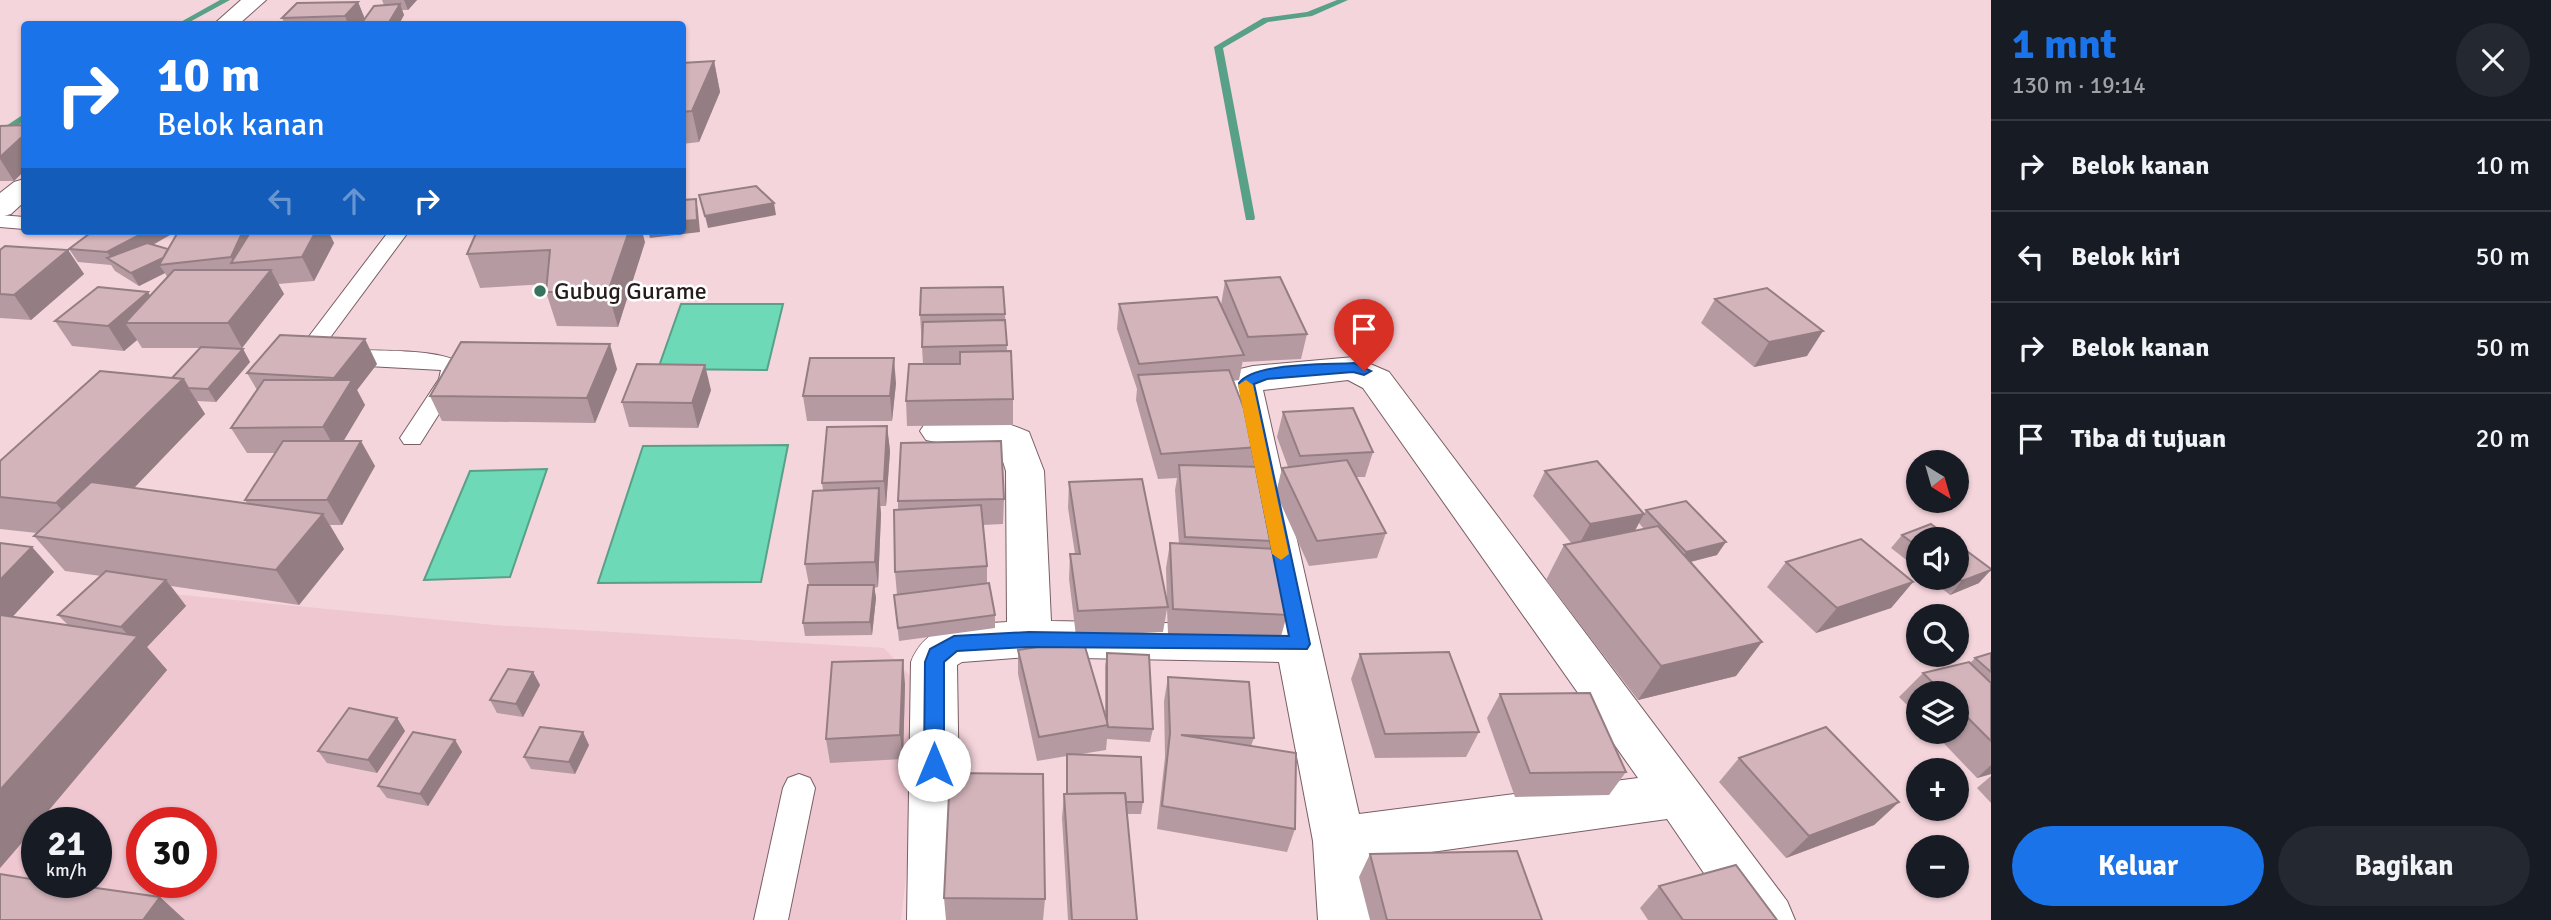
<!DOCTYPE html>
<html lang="id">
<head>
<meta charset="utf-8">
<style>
  :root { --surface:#171b24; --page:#242831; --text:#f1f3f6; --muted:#9ea1a6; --line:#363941; --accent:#1a73e8 }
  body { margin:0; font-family:Signika,sans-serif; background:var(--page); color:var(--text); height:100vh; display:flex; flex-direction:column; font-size:26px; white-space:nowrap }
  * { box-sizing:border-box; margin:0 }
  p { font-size:23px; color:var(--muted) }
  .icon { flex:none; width:38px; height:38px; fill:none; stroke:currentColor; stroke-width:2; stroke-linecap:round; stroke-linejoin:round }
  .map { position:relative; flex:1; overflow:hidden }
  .details { display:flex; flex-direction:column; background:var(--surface); width:560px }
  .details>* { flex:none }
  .top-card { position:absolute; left:21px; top:21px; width:665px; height:214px; border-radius:7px; box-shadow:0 2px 5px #0004; background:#1a73e8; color:#fff; overflow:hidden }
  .needle { width:46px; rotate:143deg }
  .tools { position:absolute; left:1906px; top:450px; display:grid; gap:14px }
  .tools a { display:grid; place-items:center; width:63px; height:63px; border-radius:50%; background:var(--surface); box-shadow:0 2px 5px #0004; font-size:35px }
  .speed { position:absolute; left:21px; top:807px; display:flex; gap:14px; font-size:35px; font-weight:700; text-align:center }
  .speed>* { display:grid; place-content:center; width:91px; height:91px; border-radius:50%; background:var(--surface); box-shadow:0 2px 5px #0004; line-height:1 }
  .speed small { font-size:18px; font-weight:400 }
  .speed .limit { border:10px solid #d22; background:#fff; color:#111 }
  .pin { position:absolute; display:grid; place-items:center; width:60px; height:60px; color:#fff; margin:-72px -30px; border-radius:50% 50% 50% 0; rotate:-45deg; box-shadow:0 0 7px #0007 }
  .pin .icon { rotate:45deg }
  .me { position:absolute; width:77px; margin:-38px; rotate:0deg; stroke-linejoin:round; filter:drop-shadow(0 0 5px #0008) }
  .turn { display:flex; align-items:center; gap:24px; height:147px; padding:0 21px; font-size:32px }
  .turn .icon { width:91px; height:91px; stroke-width:2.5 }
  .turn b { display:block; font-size:49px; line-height:60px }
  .lanes { display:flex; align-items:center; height:66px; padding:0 21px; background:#0003; justify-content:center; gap:35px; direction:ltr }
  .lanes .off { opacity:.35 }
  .round { display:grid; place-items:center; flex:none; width:74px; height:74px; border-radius:37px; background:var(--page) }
  .headline { display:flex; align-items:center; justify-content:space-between; height:119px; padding:0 21px }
  h1 { font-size:42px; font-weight:700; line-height:52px; color:var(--accent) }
  .button { display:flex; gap:14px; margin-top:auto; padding:14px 21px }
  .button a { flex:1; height:80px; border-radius:42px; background:var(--accent); color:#fff; font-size:28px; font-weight:700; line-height:80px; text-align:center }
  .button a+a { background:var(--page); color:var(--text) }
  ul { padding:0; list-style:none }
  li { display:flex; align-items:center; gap:21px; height:91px; padding:0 21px; border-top:2px solid var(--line) }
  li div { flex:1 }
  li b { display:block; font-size:26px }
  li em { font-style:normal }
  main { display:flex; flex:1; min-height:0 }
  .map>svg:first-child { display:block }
  .built { fill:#efc7d0; fill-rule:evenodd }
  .water { fill:#6ed9b6; stroke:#59a088; stroke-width:2 }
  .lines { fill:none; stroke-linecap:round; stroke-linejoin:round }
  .stream { fill:#59a088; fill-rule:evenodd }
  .service-casing { stroke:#795e64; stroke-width:2 }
  .minor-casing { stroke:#795e64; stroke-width:2 }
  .secondary-casing { stroke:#795e64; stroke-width:2 }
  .service { fill:#fff; fill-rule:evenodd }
  .minor { fill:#fff; fill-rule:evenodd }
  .secondary { fill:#fff; fill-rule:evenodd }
  .wall { fill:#b59ba1; fill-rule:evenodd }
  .shaded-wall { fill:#947e83 }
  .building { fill:#d3b4bb; stroke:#947e83; stroke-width:2 }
  .route { fill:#1a73e8; stroke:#114b97; stroke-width:2 }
  .slow { fill:#f59e0b }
  .poi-dot { fill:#367460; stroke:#fff; stroke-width:2.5 }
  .labels { text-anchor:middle; stroke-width:5; stroke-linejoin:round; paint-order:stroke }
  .poi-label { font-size:24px; fill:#271b1e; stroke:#fff; text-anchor:start }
</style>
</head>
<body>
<main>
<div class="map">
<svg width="1991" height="920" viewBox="0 0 1991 920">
  <rect width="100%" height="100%" fill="#f5d5dc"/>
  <!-- built -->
  <path class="built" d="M130 590 495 625 884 648 927 694 901 920H0V633L75 637ZM37 822H96V882H37ZM142 822H201V882H142Z"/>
  <!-- water -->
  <g class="water">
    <polygon points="681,304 783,304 767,370 658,369"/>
    <polygon points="788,445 761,582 598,583 643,446"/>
    <polygon points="547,469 510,577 424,580 470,471"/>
  </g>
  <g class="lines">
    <!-- stream -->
    <g class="stream">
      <polygon points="220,0 230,0 186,24 177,24"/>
      <polygon points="1337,0 1348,0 1312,16 1268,22 1223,48 1255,218 1254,220 1246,220 1214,47 1263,18 1307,12"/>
      <polygon points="24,114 24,121 0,138 0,130"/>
    </g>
    <defs>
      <g id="service">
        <polygon points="0,215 24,217 24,229 0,227"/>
        <path d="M389 231H409L329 339 337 350C362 351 452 347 464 367L461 379 420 444H404L400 438 439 379 441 370 331 364 311 352 307 339Z"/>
        <polygon points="799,774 810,778 815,788 788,920 754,920 783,788 788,778"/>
      </g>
      <path id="minor" d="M1354 357 1389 372 1787 901 1795 920H1736L1667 819 1367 861 1372 920H1318L1313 841 1279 662 1029 657 962 662 957 665 961 920H907L911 662C928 619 967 625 1007 622L1006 471 999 449C975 438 951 447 926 440L920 431 926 422C964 411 994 417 1029 432L1044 471 1051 621 1272 625 1228 383 1240 369 1253 366ZM1348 380 1363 388 1638 778 1359 814 1263 390Z"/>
      <g id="secondary">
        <polygon points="241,0 266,0 239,24 214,24"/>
        <polygon points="24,179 24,202 11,214 0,217 0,193 14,182"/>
      </g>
    </defs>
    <!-- service casing -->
    <use href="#service" class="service-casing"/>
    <!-- minor casing -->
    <use href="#minor" class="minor-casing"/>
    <!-- secondary casing -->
    <use href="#secondary" class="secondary-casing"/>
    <!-- service -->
    <use href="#service" class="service"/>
    <!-- minor -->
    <use href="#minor" class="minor"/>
    <!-- secondary -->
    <use href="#secondary" class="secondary"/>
  </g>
  <!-- wall -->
  <g class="wall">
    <polygon points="382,0 417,0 408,10 402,10 404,15 399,24 285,24 282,18 358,2 365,19 384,5"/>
    <polygon points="714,61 720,92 699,142 682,144 682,63"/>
    <polygon points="24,125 24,171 14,181 0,181 0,126"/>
    <polygon points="192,231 249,231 250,232 251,231 328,231 334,243 314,281 278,284 284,294 242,348 224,348 243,349 250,362 216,402 197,401 205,414 134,488 247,503 245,500 276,453 247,453 231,428 257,390 247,373 377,364 357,390 365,405 343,441 375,466 342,525 330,525 344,549 299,605 171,586 186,606 147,647 167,670 37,822 37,825 0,868 0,543 32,547 54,572 12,617 68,625 58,615 101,576 65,571 34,536 37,533 0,529 0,461 172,378 200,348 142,348 137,340 124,351 72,346 55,321 148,292 150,296 167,277 165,273 139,286 115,271 111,265 78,262 69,249 170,235 153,245 168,249"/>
    <polygon points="645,242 618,327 557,326 546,292 547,284 480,288 467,254"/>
    <polygon points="0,250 68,250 84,274 31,320 0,318"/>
    <polygon points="1225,281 1307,334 1301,359 1243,362 1243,360 1239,380 1233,381 1259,447 1254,467 1274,541 1272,548 1287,615 1280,640 1168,634 1167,609 1163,632 1076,636 1069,579 1070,554 1075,554 1068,508 1069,482 1167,605 1166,568 1170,543 1179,544 1175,490 1177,478 1158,479 1136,400 1137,389 1117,329 1119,304 1221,305"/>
    <polygon points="1715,299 1807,356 1754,367 1701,323"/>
    <polygon points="1005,314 1007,351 1013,399 1013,425 907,426 906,401 923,364 920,315"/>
    <polygon points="617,369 595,423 442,421 430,396"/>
    <polygon points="896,383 892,421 807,421 803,396"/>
    <polygon points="711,390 698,428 629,427 622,402"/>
    <polygon points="1283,412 1373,452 1365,477 1356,477 1386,533 1377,558 1309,566 1276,493 1282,468 1288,467 1277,437"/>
    <polygon points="887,426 890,451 886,506 880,506 881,514 878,587 874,588 876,598 872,635 805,636 803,623 809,585 805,564 823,490 822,483"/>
    <path d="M1545 471 1644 514 1646 510 1717 555 1691 562 1736 676 1638 700 1546 580 1564 545 1572 544 1533 496ZM1639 523 1644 529 1635 531Z"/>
    <polygon points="1004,499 1003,524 983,525 987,566 987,583 995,615 995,628 899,641 894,595 897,595 895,572 898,510 898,501"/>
    <polygon points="1902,535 1918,539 1918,569 1891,548"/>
    <polygon points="1786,562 1913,582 1891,608 1816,633 1767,587"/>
    <polygon points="1929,578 1956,578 1979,583 1950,595"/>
    <polygon points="1018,650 1105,715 1105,666 1107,653 1153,729 1150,742 1107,739 1106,750 1075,755 1143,802 1141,814 1127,814 1137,920 1068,920 1062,818 1064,794 1066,794 1067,756 1037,761 1018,674"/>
    <polygon points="1991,653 1991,774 1977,778 1933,732 1956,732 1956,693 1918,693 1918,716 1899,697 1923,673 1970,663 1975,658"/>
    <polygon points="1360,654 1479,732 1466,757 1375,758 1351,679"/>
    <polygon points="533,672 540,685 523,717 497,713 490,700"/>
    <polygon points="1168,677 1254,738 1251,746 1295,829 1287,852 1157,829 1165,757 1164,701"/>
    <polygon points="905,684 903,759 830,763 826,739"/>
    <polygon points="1500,694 1626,772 1609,795 1515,797 1487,718"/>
    <polygon points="397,718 405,731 377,773 327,763 318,751"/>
    <polygon points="455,740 462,752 428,806 387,798 378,786"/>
    <polygon points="589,745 575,774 531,769 524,757"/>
    <polygon points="1739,758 1899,802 1874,825 1786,858 1719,782"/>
    <polygon points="1991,776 1991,803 1977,788"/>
    <polygon points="1370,854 1542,920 1370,920 1359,877"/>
    <polygon points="1659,886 1777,920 1648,920 1640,908"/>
    <polygon points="944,898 1045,899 1043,920 946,920"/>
  </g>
  <!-- shaded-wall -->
  <g class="shaded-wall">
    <polygon points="404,0 417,0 408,10"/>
    <polygon points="358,2 366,22 364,24 348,24 345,16"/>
    <polygon points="400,4 404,15 399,24 388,24"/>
    <polygon points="714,61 720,92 699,142 692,111"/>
    <polygon points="24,135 24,171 14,181 0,159 0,157"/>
    <polygon points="696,199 698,211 700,232 650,238 648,231 682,231 682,221"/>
    <polygon points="774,203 776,215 708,228 705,216"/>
    <polygon points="147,231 168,231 170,235 117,264 114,262 107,252"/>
    <polygon points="243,231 249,231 259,249 233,262 231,257"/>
    <polygon points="316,231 328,231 334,243 314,281 302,257"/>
    <polygon points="629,231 642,231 645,242 618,327 608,292"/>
    <polygon points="68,250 84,274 31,320 14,295"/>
    <polygon points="176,252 159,265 165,273 139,286 131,273"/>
    <polygon points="271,270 284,294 242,348 228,323"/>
    <polygon points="148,292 163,317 125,323 137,340 124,351 108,326"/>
    <polygon points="1823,331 1807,356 1754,367 1769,342"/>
    <polygon points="365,339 377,364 357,390 365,405 337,452 323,427 343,395 334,378"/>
    <polygon points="610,344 617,369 595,423 587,398"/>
    <polygon points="243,349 250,362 216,402 208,389"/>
    <polygon points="894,358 896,383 892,421 890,396"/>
    <polygon points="705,365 711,390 698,428 692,403"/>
    <polygon points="183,379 205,414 85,539 56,503"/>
    <polygon points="887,426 890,451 886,506 884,481"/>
    <polygon points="361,441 375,466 342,525 327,500"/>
    <polygon points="879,488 881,514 878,587 875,562"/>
    <polygon points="323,514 344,549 299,605 276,570"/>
    <polygon points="1644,514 1630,539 1576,550 1590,524"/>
    <polygon points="1726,542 1717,555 1677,565 1686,552"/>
    <polygon points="32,547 54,572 4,626 0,622 0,580"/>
    <polygon points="1991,570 1979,583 1950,595 1962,581"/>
    <polygon points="166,580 186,606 147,647 167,670 39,822 37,822 37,825 0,868 0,790 133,641 121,627"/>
    <polygon points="1913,582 1891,608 1816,633 1837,608"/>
    <polygon points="874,585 876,598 872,635 870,622"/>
    <polygon points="1762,642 1736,676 1638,700 1661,666"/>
    <polygon points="903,660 905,684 903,759 900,735"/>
    <polygon points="533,672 540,685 523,717 516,704"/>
    <polygon points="397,718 405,731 377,773 368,760"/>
    <polygon points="583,732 589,745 575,774 569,762"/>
    <polygon points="455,740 462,752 428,806 420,794"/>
    <polygon points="1991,765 1991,774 1977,778"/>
    <polygon points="1899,802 1874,825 1786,858 1809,836"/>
    <polygon points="160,897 185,920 143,920"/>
  </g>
  <!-- building -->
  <g class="building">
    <polygon points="358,2 345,16 282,18 297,3"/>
    <polygon points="400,4 388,24 361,24 374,6"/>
    <polygon points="714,61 692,111 682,112 682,63"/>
    <polygon points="24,125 24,135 0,157 0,126"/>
    <polygon points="756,186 774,203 705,216 699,195"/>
    <polygon points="696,199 697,220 682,221 682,200"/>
    <polygon points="93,231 147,231 107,252 69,249"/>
    <polygon points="192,231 243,231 231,257 159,265 178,232"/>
    <polygon points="251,231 316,231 302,257 231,263"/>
    <polygon points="477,231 629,231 608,292 546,292 550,250 467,254"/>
    <polygon points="147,243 168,249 163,258 131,273 107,258"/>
    <polygon points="5,246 68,250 14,295 0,294 0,250"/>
    <polygon points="174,270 271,270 228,323 125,323"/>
    <polygon points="1280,277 1307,334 1248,337 1225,281"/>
    <polygon points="98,287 148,292 108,326 55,321"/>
    <polygon points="1003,287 1005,314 920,315 921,288"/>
    <polygon points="1767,288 1823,331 1769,342 1715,299"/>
    <polygon points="1217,297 1244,355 1139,364 1119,304"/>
    <polygon points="1005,320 1007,345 922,347 923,322"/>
    <polygon points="280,335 365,339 334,378 247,373"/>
    <polygon points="461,342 610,344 587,398 430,396"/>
    <polygon points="201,347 243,349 208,389 188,388 183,379 172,378"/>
    <polygon points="1011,351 1013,399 906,401 909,364 960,364 960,352"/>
    <polygon points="810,358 894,358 890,396 803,396"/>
    <polygon points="637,364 705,365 692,403 622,402"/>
    <polygon points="1229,370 1259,447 1161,454 1138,375"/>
    <polygon points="100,371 183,379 56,503 0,497 0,461"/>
    <polygon points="264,380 352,380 323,427 231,428"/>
    <polygon points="1353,408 1373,452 1300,456 1283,412"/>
    <polygon points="887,426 884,481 822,483 827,427"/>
    <polygon points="283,441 361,441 327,500 245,500"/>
    <polygon points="1001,441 1004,499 898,501 901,443"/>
    <polygon points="1347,460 1386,533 1317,541 1282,468"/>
    <polygon points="1597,461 1644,514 1590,524 1545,471"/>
    <polygon points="1179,465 1263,467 1274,541 1185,537"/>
    <polygon points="1142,479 1168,607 1078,611 1070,554 1080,554 1069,482"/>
    <polygon points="91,482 323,514 276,570 34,536"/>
    <polygon points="879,488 875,562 805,564 813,491"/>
    <polygon points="1686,501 1726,542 1686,552 1646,510"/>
    <polygon points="981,505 987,566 895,572 894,510"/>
    <polygon points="1931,524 1951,539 1918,539 1918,547 1902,535"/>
    <polygon points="1658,526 1762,642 1661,666 1564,545"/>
    <polygon points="1861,539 1913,582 1837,608 1786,562"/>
    <polygon points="0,543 32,547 0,580"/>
    <polygon points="1170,543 1278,549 1287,615 1173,609"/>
    <polygon points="1956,543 1991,569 1991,570 1962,581 1956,577"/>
    <polygon points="106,571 166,580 121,627 58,615"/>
    <polygon points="989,583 995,615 898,628 894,595"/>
    <polygon points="808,585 874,585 870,622 803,623"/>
    <polygon points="1,615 138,636 0,790 0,616"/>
    <polygon points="1083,640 1108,725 1039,737 1018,650"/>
    <polygon points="1449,652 1479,732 1385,734 1360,654"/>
    <polygon points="1107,653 1149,655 1153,729 1108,727 1107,721"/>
    <polygon points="1991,653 1991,672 1975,658"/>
    <polygon points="903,660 900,735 826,739 832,662"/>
    <polygon points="1969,662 1991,683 1991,741 1956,706 1956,693 1943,693 1923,673"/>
    <polygon points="508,669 533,672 516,704 490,700"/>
    <polygon points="1168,677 1249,682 1254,738 1181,735 1296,753 1295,829 1162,806 1170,733"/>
    <polygon points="1590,693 1626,772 1530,773 1500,694"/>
    <polygon points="349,708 397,718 368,760 318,751"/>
    <polygon points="540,727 583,732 569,762 524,757"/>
    <polygon points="1826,727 1899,802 1809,836 1739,758"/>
    <polygon points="413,732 455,740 420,794 378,786"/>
    <polygon points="1067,754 1141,757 1143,802 1126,802 1125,793 1067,794"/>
    <polygon points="950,773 1043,774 1045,899 944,898"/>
    <polygon points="1125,793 1137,920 1072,920 1064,794"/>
    <polygon points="1517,851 1542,920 1387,920 1370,854"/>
    <polygon points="1736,865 1777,920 1683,920 1659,886"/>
    <polygon points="0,874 37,880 37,882 54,882 160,897 143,920 0,920"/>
  </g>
  <!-- route -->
  <path class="route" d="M1354 363 1371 371 1364 375 1353 372 1267 379 1254 384 1310 644 1307 649 1029 647 957 651 944 662V765L942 771 934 774 927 771 924 765 925 662 930 649 954 636 1029 632 1289 636 1239 383C1255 362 1327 365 1354 363Z"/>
  <!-- slow -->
  <polygon class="slow" points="1246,380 1253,385 1289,554 1281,560 1272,554 1238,385"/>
  <!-- markers -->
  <circle class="poi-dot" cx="540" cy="291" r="7"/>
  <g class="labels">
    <!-- poi labels -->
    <g class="poi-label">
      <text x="554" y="299">Gubug Gurame</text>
    </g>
  </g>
</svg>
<div class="tools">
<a><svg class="needle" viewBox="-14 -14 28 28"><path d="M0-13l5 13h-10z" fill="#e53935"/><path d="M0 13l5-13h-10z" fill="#9ea1a6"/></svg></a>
<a><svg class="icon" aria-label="sound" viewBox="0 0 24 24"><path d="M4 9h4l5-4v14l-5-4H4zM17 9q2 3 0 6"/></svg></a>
<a><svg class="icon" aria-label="search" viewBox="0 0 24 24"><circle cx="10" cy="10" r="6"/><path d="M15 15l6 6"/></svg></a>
<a><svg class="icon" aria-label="layers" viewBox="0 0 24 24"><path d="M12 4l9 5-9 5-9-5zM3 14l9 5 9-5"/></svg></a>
<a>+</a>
<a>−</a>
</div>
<div class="speed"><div>21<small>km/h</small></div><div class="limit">30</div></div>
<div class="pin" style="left:1364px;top:371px;background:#d93025"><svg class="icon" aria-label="arrive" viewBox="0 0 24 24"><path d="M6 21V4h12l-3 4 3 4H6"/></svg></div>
<svg class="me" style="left:934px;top:765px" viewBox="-20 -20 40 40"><circle r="19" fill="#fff"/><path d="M0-13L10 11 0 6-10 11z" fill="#1a73e8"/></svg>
<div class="top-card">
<div class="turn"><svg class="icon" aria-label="right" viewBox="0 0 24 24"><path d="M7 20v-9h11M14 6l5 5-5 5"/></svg><div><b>10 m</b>Belok kanan</div></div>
<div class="lanes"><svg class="icon off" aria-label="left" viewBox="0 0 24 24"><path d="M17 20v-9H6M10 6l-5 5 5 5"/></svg><svg class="icon off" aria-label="ahead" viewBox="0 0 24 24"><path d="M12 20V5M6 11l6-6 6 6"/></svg><svg class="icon" aria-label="right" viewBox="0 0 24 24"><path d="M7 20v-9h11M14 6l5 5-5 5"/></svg></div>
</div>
</div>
<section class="details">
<div class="headline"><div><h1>1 mnt</h1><p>130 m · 19:14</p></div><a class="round"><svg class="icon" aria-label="close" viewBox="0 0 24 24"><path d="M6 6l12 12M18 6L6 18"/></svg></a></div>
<ul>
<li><svg class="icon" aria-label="right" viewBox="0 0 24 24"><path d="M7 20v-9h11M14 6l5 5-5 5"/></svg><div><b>Belok kanan</b></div><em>10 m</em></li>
<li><svg class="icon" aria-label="left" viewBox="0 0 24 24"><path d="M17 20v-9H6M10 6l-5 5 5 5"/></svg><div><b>Belok kiri</b></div><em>50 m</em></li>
<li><svg class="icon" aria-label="right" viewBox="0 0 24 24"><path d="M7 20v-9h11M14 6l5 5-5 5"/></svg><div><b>Belok kanan</b></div><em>50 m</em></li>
<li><svg class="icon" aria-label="arrive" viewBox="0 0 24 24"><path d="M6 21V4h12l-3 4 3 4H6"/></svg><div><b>Tiba di tujuan</b></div><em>20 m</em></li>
</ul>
<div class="button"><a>Keluar</a><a>Bagikan</a></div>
</section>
</main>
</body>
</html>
